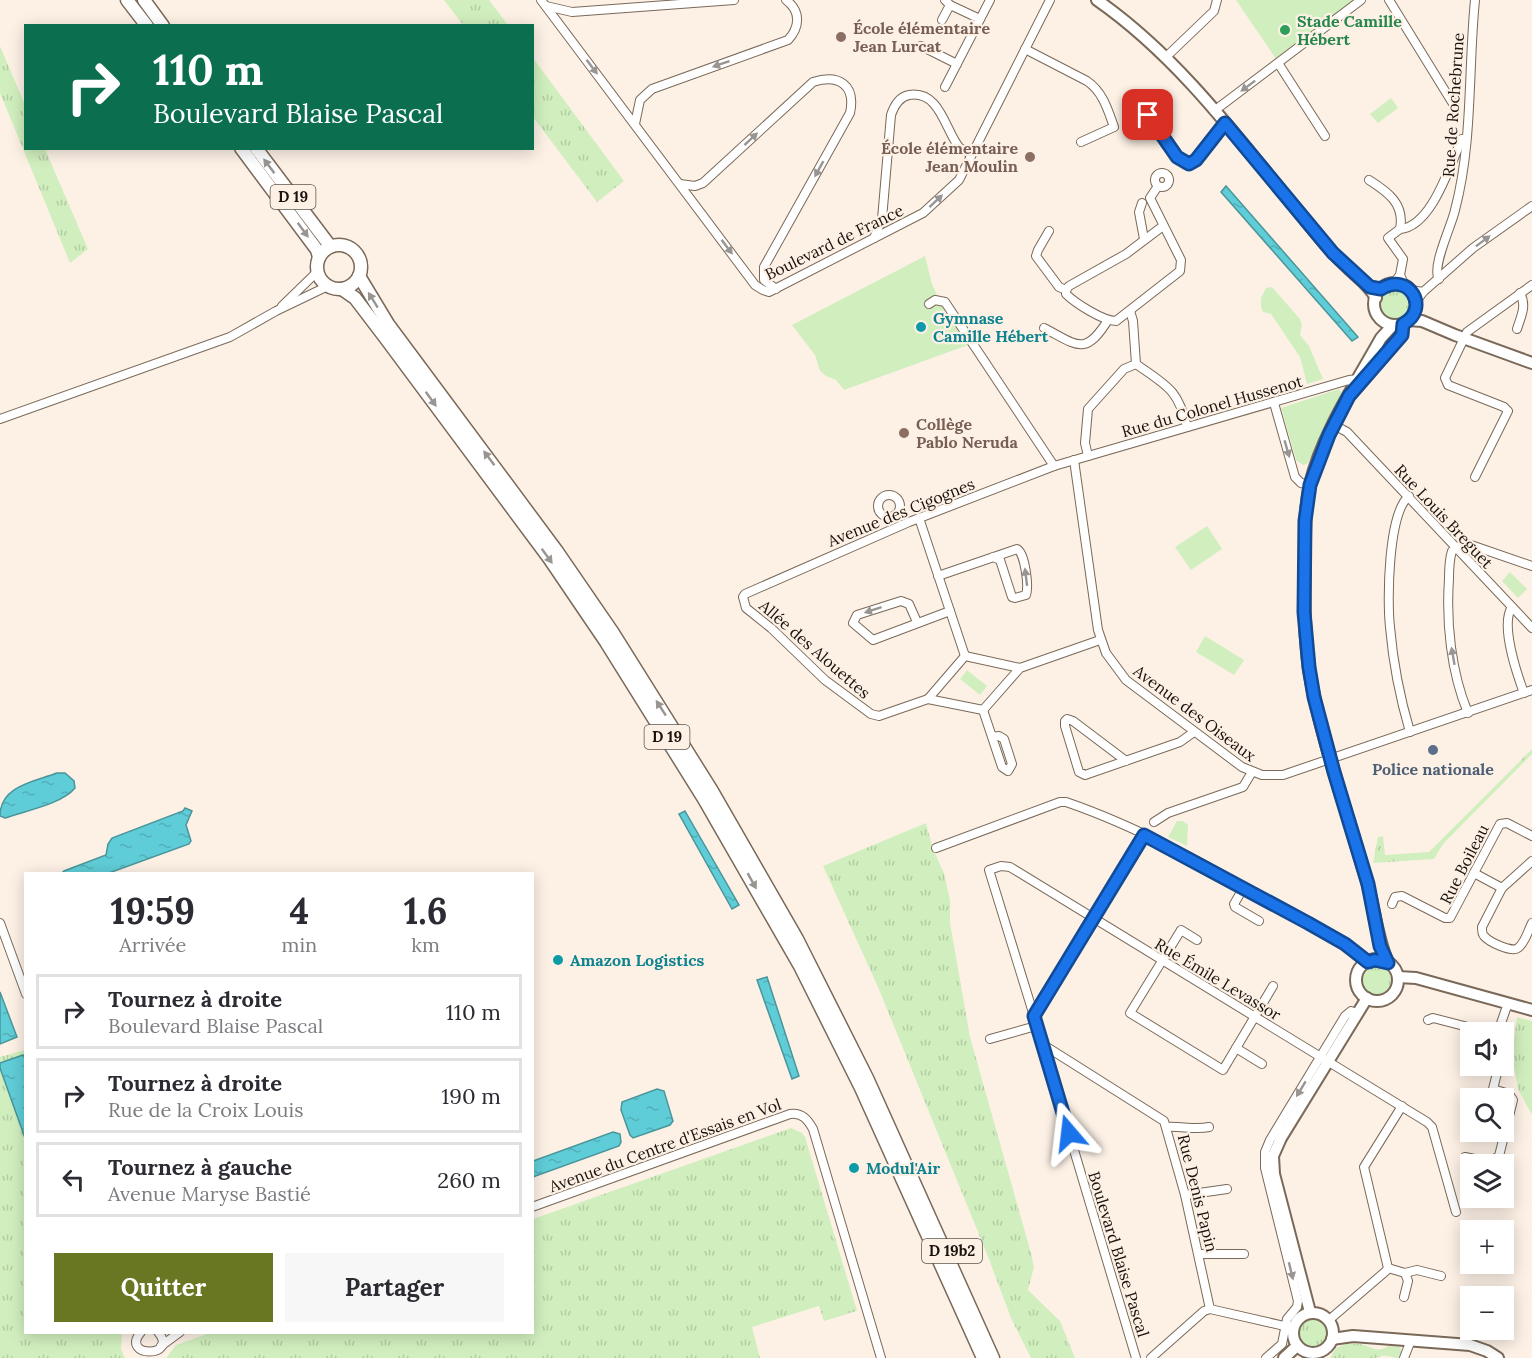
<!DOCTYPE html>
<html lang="fr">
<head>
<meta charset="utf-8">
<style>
  :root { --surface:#fff; --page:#f7f7f7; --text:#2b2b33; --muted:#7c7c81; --line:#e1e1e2; --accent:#697723 }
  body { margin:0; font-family:Lora,serif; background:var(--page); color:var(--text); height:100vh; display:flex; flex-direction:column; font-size:22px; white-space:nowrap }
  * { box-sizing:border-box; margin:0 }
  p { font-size:20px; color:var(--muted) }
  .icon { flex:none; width:33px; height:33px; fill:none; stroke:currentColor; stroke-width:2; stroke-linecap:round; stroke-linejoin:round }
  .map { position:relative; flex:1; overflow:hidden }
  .side { position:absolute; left:24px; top:872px; width:510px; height:462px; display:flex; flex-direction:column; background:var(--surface); border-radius:0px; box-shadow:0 3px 15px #0003 }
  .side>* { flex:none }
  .guide { position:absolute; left:24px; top:24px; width:510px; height:126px; border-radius:0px; box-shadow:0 3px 15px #0003; background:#0b6e4f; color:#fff; overflow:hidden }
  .tools { position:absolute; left:1460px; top:1022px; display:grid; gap:12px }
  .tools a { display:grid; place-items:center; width:54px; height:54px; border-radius:0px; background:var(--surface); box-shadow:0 3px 15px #0003; font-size:30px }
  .pin { position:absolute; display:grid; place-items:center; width:51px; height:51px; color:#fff; margin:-26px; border-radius:12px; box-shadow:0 3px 9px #0006 }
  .me { position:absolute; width:66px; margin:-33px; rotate:343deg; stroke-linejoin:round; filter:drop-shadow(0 0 4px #0008) }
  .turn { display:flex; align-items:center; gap:21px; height:126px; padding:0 30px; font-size:27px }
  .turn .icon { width:78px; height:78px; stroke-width:2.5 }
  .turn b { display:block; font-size:42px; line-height:51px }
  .eta { display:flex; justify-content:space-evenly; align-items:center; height:102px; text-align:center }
  .eta b { font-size:36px; font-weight:700; line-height:42px }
  .primary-button { display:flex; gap:12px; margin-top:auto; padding:12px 30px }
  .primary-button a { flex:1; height:69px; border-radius:0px; background:var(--accent); color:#fff; font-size:24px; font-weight:700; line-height:69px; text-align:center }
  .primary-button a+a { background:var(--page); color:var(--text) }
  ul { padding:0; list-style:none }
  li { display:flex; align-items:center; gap:18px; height:75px; margin:0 12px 9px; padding:0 18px; border:3px solid var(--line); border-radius:0px }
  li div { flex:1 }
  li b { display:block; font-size:22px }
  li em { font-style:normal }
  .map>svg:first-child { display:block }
  .grass { fill:url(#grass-tufts) }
  .park { fill:#d1efbe }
  .water { fill:url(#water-ripples); stroke:#4a959a; stroke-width:1.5 }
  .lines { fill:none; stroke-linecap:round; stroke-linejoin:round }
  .street-casing { stroke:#7a6958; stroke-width:10 }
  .secondary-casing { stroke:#7a6958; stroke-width:14 }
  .primary-casing { stroke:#7a6958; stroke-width:15 }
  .street { stroke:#fff; stroke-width:8 }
  .secondary { stroke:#fff; stroke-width:10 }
  .primary { stroke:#fff; stroke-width:12 }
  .oneway { fill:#989592 }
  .route-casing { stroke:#114b97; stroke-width:15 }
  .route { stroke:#1a73e8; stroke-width:10 }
  .leisure-dot { fill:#2e9e5b; stroke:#fdf1e6; stroke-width:2 }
  .education-dot { fill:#8d6e63; stroke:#fdf1e6; stroke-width:2 }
  .culture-dot { fill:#0f9aa8; stroke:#fdf1e6; stroke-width:2 }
  .service-dot { fill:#5c6f8a; stroke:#fdf1e6; stroke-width:2 }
  .labels { text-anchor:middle; stroke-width:4.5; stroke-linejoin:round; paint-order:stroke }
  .shield { fill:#fdf1e6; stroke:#5e564e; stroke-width:1.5 }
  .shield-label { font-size:15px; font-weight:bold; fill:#1a130d }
  .leisure-label { font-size:16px; font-weight:bold; fill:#27864d; stroke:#fdf1e6; text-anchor:start }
  .education-label { font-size:16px; font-weight:bold; fill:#785e54; stroke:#fdf1e6; text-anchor:start }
  .street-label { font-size:16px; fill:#1a130d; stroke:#fdf1e6 }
  .culture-label { font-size:16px; font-weight:bold; fill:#0d838f; stroke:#fdf1e6; text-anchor:start }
  .service-label { font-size:16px; font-weight:bold; fill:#4e5e75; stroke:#fdf1e6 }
</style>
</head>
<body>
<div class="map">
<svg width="1532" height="1358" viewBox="0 0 1532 1358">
  <defs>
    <pattern id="grass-tufts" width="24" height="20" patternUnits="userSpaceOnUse" patternTransform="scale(1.5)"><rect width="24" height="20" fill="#d1efbe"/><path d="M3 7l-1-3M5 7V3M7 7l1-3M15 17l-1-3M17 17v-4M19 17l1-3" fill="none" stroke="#b3cca2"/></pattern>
    <pattern id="water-ripples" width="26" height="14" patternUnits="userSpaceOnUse" patternTransform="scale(1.5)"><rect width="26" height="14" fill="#5fcdd7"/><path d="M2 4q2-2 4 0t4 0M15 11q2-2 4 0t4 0" fill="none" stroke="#52afb7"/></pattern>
  </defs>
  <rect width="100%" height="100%" fill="#fdf1e6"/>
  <!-- grass -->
  <g class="grass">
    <polygon points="444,0 489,0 508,25 463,25"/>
    <polygon points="0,46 25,105 26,148 45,149 88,249 70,263 0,93"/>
    <polygon points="533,58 624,181 597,202 533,117"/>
    <circle cx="1395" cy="305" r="15"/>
    <polygon points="1532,749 1532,754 1443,844 1434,859 1373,863 1378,837 1383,836 1385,855 1429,852"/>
    <polygon points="926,823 933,849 944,873 950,900 950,923 970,1037 1031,1253 1034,1267 1028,1290 1060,1321 1075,1358 1031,1358 1011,1318 987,1254 878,987 823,866"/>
    <circle cx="1376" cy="980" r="15"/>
    <polygon points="1517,1017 1532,1021 1532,1115 1518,1089 1512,1056"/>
    <polygon points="25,1050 26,1332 122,1332 121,1349 125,1358 0,1358 0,1057"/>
    <polygon points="791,1128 802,1133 805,1137 857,1311 824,1321 819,1306 752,1327 760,1358 166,1358 176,1345 212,1332 532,1332 533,1219"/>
    <circle cx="1312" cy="1332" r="15"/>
    <path d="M1348 1343C1353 1344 1359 1343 1364 1345 1374 1348 1378 1353 1388 1346L1400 1347 1402 1352 1398 1358C1391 1358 1384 1353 1377 1358H1330L1336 1348Z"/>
  </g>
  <!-- park -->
  <g class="park">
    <polygon points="1236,0 1354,0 1276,59"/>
    <polygon points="1391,98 1398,108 1378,123 1370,114"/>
    <polygon points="925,256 932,284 941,304 968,345 844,390 836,380 826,376 820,371 815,355 792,325"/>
    <polygon points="1272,287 1300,319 1302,325 1300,335 1309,346 1323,379 1307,384 1300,357 1271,314 1263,312 1261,307 1261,298 1266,288"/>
    <polygon points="1339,389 1342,394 1310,459 1307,464 1303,465 1296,460 1295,456 1281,408"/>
    <polygon points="1207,526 1222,549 1191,570 1175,547"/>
    <polygon points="1510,572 1527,589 1518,598 1502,581"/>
    <polygon points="1205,636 1244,660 1234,675 1196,652"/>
    <polygon points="967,670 987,686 980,695 960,679"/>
    <polygon points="1177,821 1183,821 1188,825 1187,846 1168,837"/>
  </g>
  <!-- water -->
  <g class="water">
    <polygon points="1226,186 1358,337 1352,341 1221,192"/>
    <path d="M57 773H65L74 781 75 788C62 804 25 811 5 818L0 816C0 786 33 782 57 773Z"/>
    <polygon points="185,808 192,811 186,825 191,841 189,844 109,873 62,873 64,871 106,855 108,844 112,838 183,811"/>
    <polygon points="685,811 739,905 732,909 679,814"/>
    <polygon points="767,977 799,1076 792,1079 757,980"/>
    <polygon points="0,992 17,1037 0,1044"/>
    <polygon points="23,1055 26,1060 25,1138 0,1068 0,1063"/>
    <polygon points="657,1089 664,1091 673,1121 670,1125 633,1138 630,1135 621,1110 622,1102"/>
    <polygon points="613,1132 620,1134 621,1142 619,1146 533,1177 533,1161"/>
  </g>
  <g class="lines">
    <defs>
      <g id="street">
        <polyline points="541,0 755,285 763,290 769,292 923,213 959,180 1050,0"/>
        <polyline points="945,0 950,5 980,19"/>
        <polyline points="1389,0 1455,107"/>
        <polyline points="546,6 572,12 734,0"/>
        <polyline points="942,20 950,5"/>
        <polyline points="921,46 957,64"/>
        <path d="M1025 49 1087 81C1103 92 1108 110 1114 127L1081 142"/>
        <polyline points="1166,57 1214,11 1217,0"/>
        <polyline points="1278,63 1325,136"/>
        <polyline points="945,87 990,0"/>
        <polyline points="1214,111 1361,0"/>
        <polyline points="1148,115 1177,157 1189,163 1196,160 1225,123"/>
        <path d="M635 124 640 100 652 89 788 40C800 27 801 11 786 0"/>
        <circle cx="1162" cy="180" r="7"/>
        <path d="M1369 180C1388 192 1405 204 1400 229L1388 238 1403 259 1400 275 1393 284"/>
        <path d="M680 184 695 186 703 183 813 82C839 74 856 85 850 113L764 267V280L776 289"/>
        <path d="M1158 186 1150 198 1181 260 1180 271 1116 321C1103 321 1075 303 1066 294V290L1069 286 1126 254 1163 226"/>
        <polyline points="1142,203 1139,212 1144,239"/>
        <path d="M1400 229C1432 227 1450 164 1462 139"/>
        <polyline points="1049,231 1038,250 1036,256 1059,287 1066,290"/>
        <path d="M874 238 882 219 891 115C894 106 899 97 909 95 940 90 945 130 959 147 962 150 968 152 971 154"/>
        <polyline points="1400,275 1405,286"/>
        <path d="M1439 279C1431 267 1452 225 1455 210 1473 142 1468 70 1475 0"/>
        <polyline points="1411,290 1423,292"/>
        <polyline points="1416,302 1423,292 1473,248 1532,206"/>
        <polyline points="929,304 935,300 945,302 1054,466"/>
        <polyline points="282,306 317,272"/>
        <polyline points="1130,311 1133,321 1136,364"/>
        <path d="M1044 328C1077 345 1085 357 1108 320"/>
        <path d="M1517 329C1521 316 1527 306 1520 293"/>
        <polyline points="1358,387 1400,339 1404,332 1403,324"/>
        <polyline points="1274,403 1295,477 1301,483 1310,485"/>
        <polyline points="0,419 230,337 276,311 328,286"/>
        <polyline points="1334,425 1347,432 1532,628"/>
        <path d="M1088 456 1085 443 1088 409 1124 369 1136 364C1167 386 1178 389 1187 427"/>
        <polyline points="1074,460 1098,630 1106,653 1126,680 1242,767 1262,775 1283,775 1532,690"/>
        <polyline points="1475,477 1508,411 1504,407 1448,385 1445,378 1467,332 1532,285"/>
        <circle cx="889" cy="506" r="11"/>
        <path d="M1409 496C1388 513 1387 600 1390 627 1393 662 1400 698 1410 732"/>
        <polyline points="919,518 965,656"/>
        <path d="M938 576 1017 549C1025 553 1029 586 1026 595L1015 598 1012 597 1000 560 993 557"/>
        <path d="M1512 607C1500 624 1517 674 1524 693"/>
        <polyline points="917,622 909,604 901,601 857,615 853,623 873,640 950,611"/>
        <polyline points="1020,668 965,656 928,699 983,710 1020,668 1100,640"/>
        <polyline points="928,699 879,716 871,714 825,680 771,628 746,608 743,597 745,594 909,522 1054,466 1349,380 1359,379"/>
        <polyline points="983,710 1002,767 1008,771 1012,764 1004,739 999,736 992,737"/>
        <path d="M1468 713C1451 672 1446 623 1449 579 1449 570 1449 560 1452 551L1464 544 1471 545 1532 566"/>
        <polyline points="1126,761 1073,721 1067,719 1065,721 1065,726 1079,772 1085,775 1180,742 1194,732"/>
        <polyline points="1154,822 1168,813 1243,787 1252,772"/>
        <path d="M936 848 1060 802H1066C1145 829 1218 872 1291 913 1316 927 1348 941 1368 962"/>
        <path d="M1532 861 1502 888 1482 927C1482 931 1482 934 1484 936 1489 942 1512 953 1518 948 1525 943 1528 931 1532 923"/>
        <polyline points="1474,873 1502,888"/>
        <polyline points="1244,887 1234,904 1235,907 1259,921"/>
        <polyline points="1392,904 1395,897 1402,896 1445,918 1450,918 1500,824 1507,823 1532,836"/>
        <polyline points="0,923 26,994"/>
        <polyline points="1197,940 1181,930 1130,1013 1223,1070 1273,986"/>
        <polyline points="1034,1016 989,870 1001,866 1010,867 1427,1122 1432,1127 1456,1212"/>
        <polyline points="1428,1020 1433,1018 1487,1032"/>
        <polyline points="1498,1032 1508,1003"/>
        <polyline points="990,1039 1036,1026"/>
        <polyline points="1503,1043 1503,1050"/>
        <polyline points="1042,1044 1164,1121 1185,1195 1210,1309"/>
        <polyline points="1236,1048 1262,1064"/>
        <path d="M1167 1127C1181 1126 1195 1130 1209 1127"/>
        <polyline points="1465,1157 1489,1162 1499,1156 1513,1100 1509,1094 1493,1089 1499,1065"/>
        <polyline points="1185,1195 1227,1189"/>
        <path d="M532 1207 790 1114C802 1112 808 1120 813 1129L881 1358"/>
        <polyline points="1199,1254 1244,1254"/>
        <polyline points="1388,1268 1405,1273 1417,1270 1441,1276"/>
        <polyline points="1404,1297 1408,1281 1405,1273"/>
        <polyline points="1329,1320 1386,1271 1388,1268 1364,1167 1402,1106"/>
        <path d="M141 1332C119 1358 180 1358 158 1332"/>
        <polyline points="161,1346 180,1332"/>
        <polyline points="1136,1358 1034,1016 1144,835"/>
        <polyline points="1151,1358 1204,1311 1210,1309 1293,1328"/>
        <polyline points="1266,1358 1282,1344 1287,1319 1297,1307 1298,1301 1265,1168 1265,1152 1270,1140 1345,1016 1351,1011 1358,1013"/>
        <polyline points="1404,1358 1411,1340"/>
      </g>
      <g id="secondary">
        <path d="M1097 0C1186 62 1250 155 1319 237 1328 248 1337 258 1348 268 1358 278 1368 284 1376 298"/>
        <circle cx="1395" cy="304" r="21"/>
        <polyline points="1409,320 1422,321 1455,335 1532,363"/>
        <circle cx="1377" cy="980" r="21"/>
        <path d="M1388 963C1376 935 1374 904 1365 875 1346 807 1321 740 1309 670 1304 635 1304 600 1305 566 1305 539 1304 511 1310 484 1322 434 1356 383 1381 338L1393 325"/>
        <polyline points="1398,977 1416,978 1532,1010"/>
        <polyline points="1310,1312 1274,1174 1273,1156 1281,1138 1367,998"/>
        <circle cx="1313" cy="1333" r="20"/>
        <polyline points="1332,1339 1353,1336 1470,1345 1487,1351 1498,1358"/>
        <polyline points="1284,1358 1297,1346"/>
      </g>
      <g id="primary">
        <polyline points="127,0 147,26"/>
        <polyline points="144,0 163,26"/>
        <polyline points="241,148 317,250 319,257"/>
        <polyline points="256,148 330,246"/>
        <circle cx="339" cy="267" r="22"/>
        <polyline points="359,276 388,324 556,550 613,633 712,791 797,939 867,1078 993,1358"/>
        <polyline points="342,289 355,298 387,340 549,558 606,642 704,799 800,966 861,1088 983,1358"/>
      </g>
    </defs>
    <!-- street casing -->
    <use href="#street" class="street-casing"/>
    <!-- secondary casing -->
    <use href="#secondary" class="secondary-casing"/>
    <!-- primary casing -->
    <use href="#primary" class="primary-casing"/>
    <!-- street -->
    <use href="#street" class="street"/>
    <!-- secondary -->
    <use href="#secondary" class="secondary"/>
    <!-- primary -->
    <use href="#primary" class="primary"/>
  </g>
  <!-- one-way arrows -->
  <defs><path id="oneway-solid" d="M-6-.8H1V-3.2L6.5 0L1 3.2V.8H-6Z" transform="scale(1.5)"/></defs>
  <g class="oneway">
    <use href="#oneway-solid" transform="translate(721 64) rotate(161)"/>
    <use href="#oneway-solid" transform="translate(592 67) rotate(53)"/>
    <use href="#oneway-solid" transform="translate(1248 86) rotate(143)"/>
    <use href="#oneway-solid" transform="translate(751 139) rotate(-43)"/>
    <use href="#oneway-solid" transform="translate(269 166) rotate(-127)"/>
    <use href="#oneway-solid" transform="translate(819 169) rotate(119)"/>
    <use href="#oneway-solid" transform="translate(936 201) rotate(-43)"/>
    <use href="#oneway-solid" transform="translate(303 230) rotate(54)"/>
    <use href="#oneway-solid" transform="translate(1483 241) rotate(-37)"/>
    <use href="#oneway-solid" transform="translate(727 247) rotate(53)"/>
    <use href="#oneway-solid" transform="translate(373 300) rotate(-122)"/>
    <use href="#oneway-solid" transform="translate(431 399) rotate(54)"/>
    <use href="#oneway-solid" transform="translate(1287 449) rotate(74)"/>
    <use href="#oneway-solid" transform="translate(489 458) rotate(-127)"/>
    <use href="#oneway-solid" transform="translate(547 556) rotate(54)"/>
    <use href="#oneway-solid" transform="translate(1026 577) rotate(-97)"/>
    <use href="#oneway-solid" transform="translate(873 610) rotate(162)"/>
    <use href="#oneway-solid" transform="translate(1453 656) rotate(-100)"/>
    <use href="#oneway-solid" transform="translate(661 708) rotate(-123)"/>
    <use href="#oneway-solid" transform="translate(752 881) rotate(61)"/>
    <use href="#oneway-solid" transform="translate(1301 1089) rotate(121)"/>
    <use href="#oneway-solid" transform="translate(1291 1271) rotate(76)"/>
  </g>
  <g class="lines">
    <defs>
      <path id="route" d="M1069 1133 1034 1016 1144 835 1308 923 1345 944 1368 962 1375 960 1388 963 1380 946 1368 884 1334 772 1314 697 1309 667 1304 612 1305 521 1310 485 1329 435 1349 396 1402 335 1403 324C1431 309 1409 271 1381 289L1370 287 1333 253 1225 123 1196 160 1189 164 1177 157 1148 115"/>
    </defs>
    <!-- route casing -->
    <use href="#route" class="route-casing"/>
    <!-- route -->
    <use href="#route" class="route"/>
  </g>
  <!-- markers -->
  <circle class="leisure-dot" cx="1285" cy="30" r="6"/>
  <g class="education-dot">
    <circle cx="841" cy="37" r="6"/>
    <circle cx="1030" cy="157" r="6"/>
    <circle cx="904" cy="433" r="6"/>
  </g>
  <g class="culture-dot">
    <circle cx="921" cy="327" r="6"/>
    <circle cx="558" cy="960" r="6"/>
    <circle cx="854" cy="1168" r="6"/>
  </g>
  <circle class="service-dot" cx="1433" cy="750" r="6"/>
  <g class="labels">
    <!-- shield labels -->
    <g class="shield">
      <rect x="270.5" y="185" width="45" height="24" rx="4.5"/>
      <rect x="644.5" y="725" width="45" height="24" rx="4.5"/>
      <rect x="922" y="1239" width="60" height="24" rx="4.5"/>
    </g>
    <g class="shield-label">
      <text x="293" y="202">D 19</text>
      <text x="667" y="742">D 19</text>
      <text x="952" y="1256">D 19b2</text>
    </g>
    <!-- leisure labels -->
    <g class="leisure-label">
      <text x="1297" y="27">Stade Camille<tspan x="1297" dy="18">Hébert</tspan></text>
    </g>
    <!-- education labels -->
    <g class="education-label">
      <text x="853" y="34">École élémentaire<tspan x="853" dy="18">Jean Lurcat</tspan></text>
      <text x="1018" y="154" text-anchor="end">École élémentaire<tspan x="1018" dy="18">Jean Moulin</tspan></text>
      <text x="916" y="430">Collège<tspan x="916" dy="18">Pablo Neruda</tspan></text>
    </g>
    <!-- street labels -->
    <g class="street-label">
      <text transform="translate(1453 105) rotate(-86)" y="6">Rue de Rochebrune</text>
      <text transform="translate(834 242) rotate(-26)" y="6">Boulevard de France</text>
      <text transform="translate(1212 406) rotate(-16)" y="6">Rue du Colonel Hussenot</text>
      <text transform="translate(901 512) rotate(-22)" y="6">Avenue des Cigognes</text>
      <text transform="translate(1444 516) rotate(47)" y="6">Rue Louis Breguet</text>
      <text transform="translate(815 649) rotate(41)" y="6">Allée des Alouettes</text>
      <text transform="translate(1195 713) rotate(37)" y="6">Avenue des Oiseaux</text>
      <text transform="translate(1464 864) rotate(-63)" y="6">Rue Boileau</text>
      <text transform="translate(1218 979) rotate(31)" y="6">Rue Émile Levassor</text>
      <text transform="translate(665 1145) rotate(-20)" y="6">Avenue du Centre d'Essais en Vol</text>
      <text transform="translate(1198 1193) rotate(76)" y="6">Rue Denis Papin</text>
      <text transform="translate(1119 1254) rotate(73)" y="6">Boulevard Blaise Pascal</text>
    </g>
    <!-- culture labels -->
    <g class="culture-label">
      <text x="933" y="324">Gymnase<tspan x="933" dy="18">Camille Hébert</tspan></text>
      <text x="570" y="966">Amazon Logistics</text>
      <text x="866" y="1174">Modul'Air</text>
    </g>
    <!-- service labels -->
    <g class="service-label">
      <text x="1433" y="775">Police nationale</text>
    </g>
  </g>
</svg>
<div class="tools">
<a><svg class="icon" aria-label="sound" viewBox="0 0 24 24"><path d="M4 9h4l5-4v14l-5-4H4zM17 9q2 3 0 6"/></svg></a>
<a><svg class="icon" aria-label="search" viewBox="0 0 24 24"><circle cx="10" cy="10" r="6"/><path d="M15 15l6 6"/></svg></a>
<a><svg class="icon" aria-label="layers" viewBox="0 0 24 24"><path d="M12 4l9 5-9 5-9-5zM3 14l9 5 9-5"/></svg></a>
<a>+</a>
<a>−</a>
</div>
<div class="pin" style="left:1148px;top:115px;background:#d93025"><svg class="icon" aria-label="arrive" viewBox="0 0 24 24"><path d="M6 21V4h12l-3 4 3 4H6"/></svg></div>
<svg class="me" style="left:1069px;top:1133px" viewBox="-20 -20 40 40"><path d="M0-17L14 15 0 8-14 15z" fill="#1a73e8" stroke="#fff" stroke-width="4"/></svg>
<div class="guide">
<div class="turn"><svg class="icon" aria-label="right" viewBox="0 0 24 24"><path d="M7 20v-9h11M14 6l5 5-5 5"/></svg><div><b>110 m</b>Boulevard Blaise Pascal</div></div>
</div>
<section class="side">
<div class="eta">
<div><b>19:59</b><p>Arrivée</p></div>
<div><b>4</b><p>min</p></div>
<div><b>1.6</b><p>km</p></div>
</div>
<ul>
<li><svg class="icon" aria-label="right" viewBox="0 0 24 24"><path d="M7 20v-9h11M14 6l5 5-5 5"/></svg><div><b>Tournez à droite</b><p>Boulevard Blaise Pascal</p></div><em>110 m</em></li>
<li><svg class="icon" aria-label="right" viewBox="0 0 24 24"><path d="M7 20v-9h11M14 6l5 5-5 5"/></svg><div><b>Tournez à droite</b><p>Rue de la Croix Louis</p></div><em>190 m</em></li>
<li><svg class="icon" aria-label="left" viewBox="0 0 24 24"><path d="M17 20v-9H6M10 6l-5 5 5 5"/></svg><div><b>Tournez à gauche</b><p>Avenue Maryse Bastié</p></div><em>260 m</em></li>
</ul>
<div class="primary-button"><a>Quitter</a><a>Partager</a></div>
</section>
</div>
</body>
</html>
